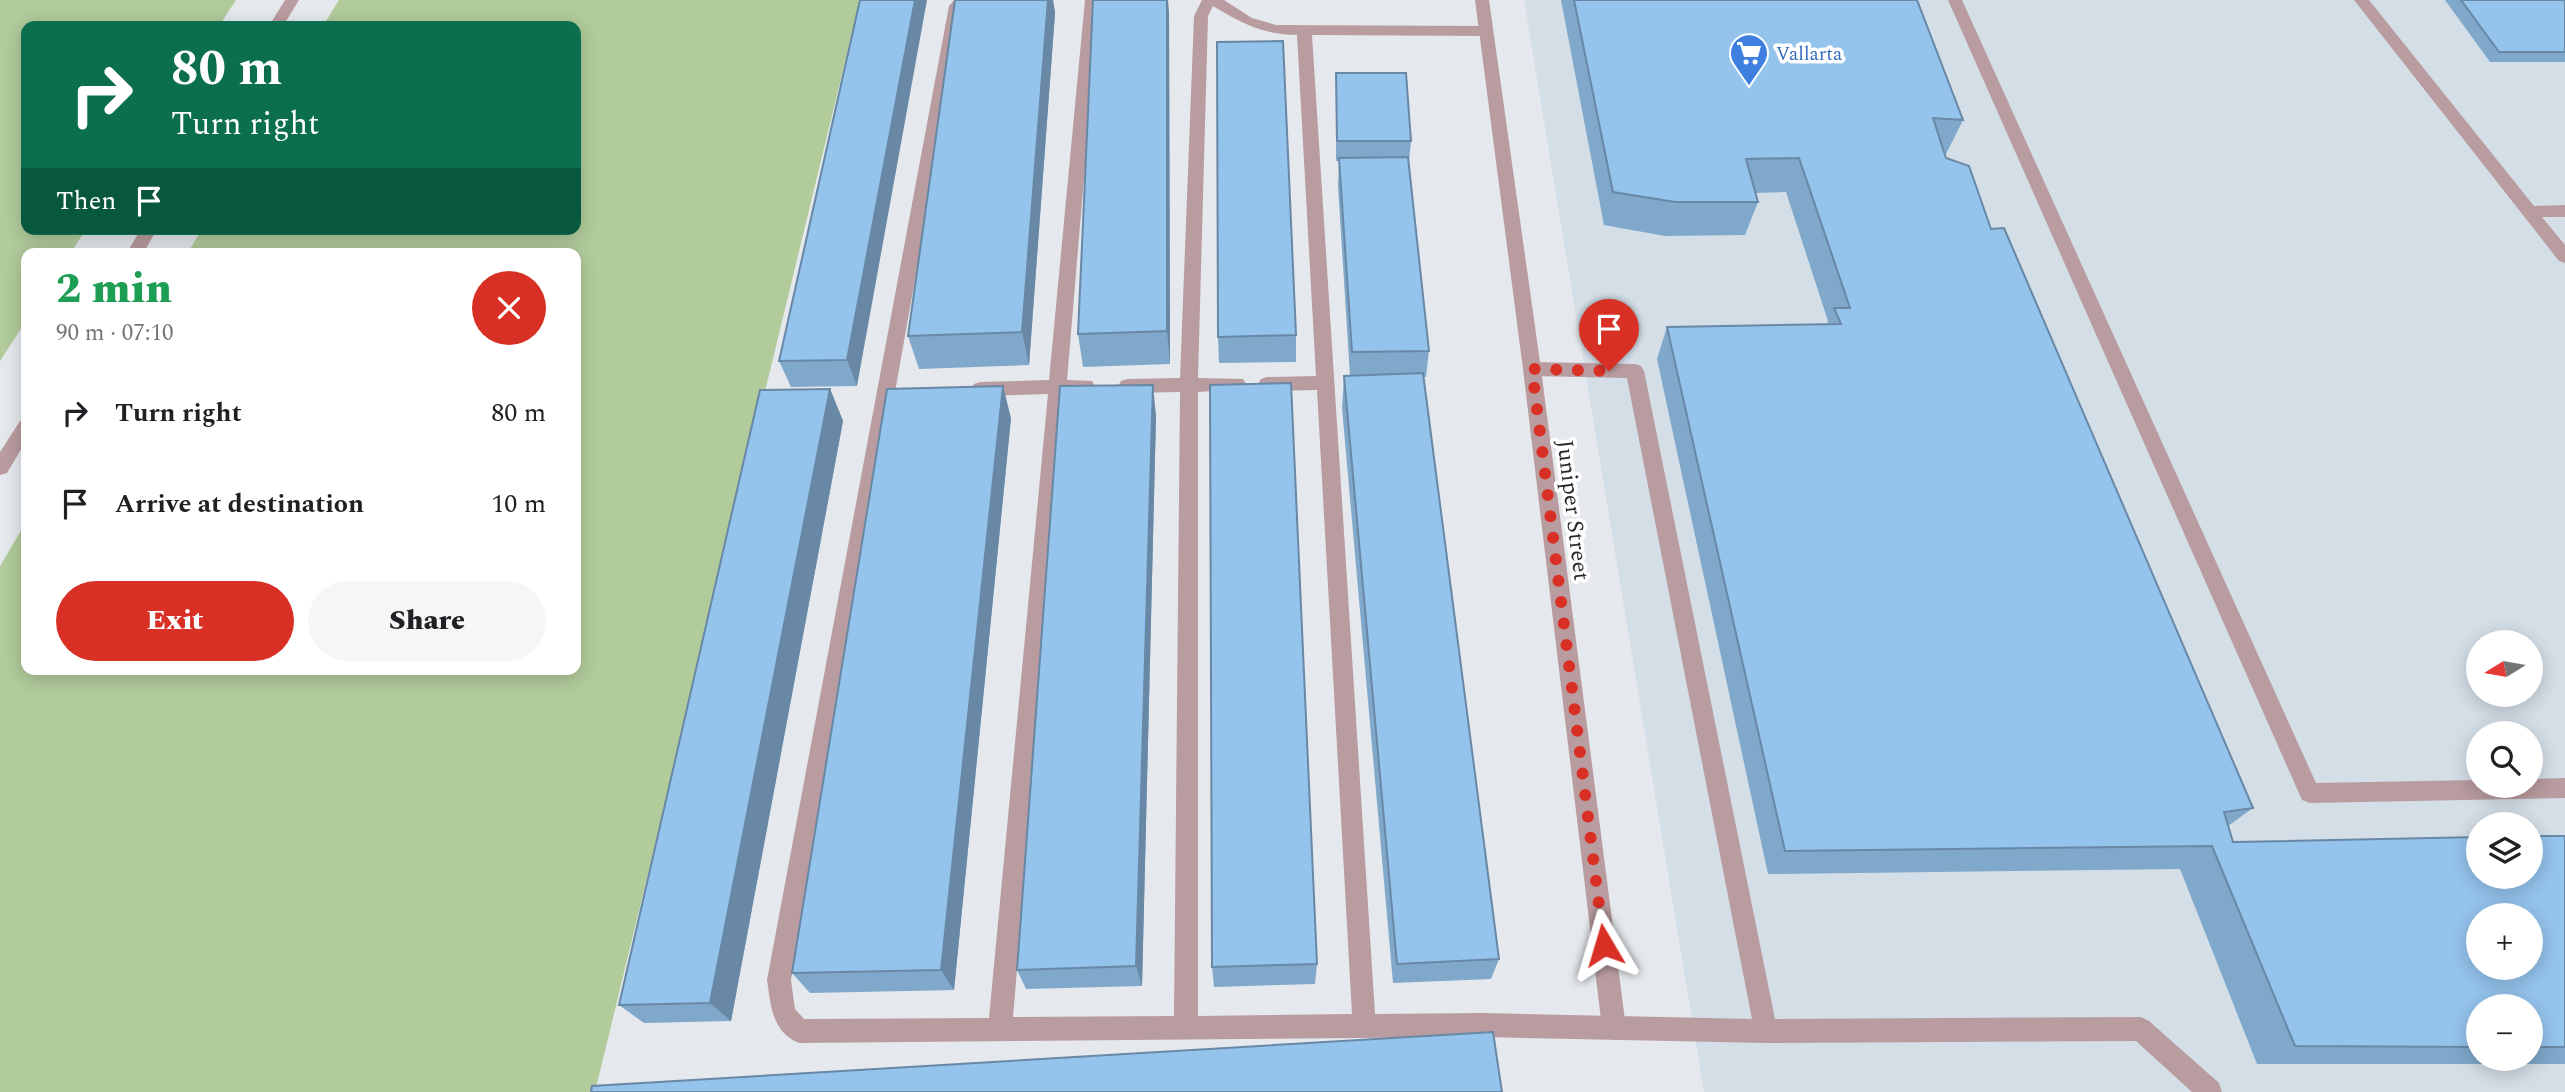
<!DOCTYPE html>
<html lang="en">
<head>
<meta charset="utf-8">
<style>
  :root { --surface:#fff; --page:#f6f6f6; --text:#202124; --muted:#757577; --accent:#d93025 }
  body { margin:0; font-family:Spectral,serif; background:var(--page); color:var(--text); height:100vh; display:flex; flex-direction:column; font-size:26px; white-space:nowrap }
  * { box-sizing:border-box; margin:0 }
  p { font-size:23px; color:var(--muted) }
  .icon { flex:none; width:38px; height:38px; fill:none; stroke:currentColor; stroke-width:2; stroke-linecap:round; stroke-linejoin:round }
  .map { position:relative; flex:1; overflow:hidden }
  .side { position:absolute; left:21px; top:248px; width:560px; height:427px; display:flex; flex-direction:column; background:var(--surface); border-radius:14px; box-shadow:0 4px 18px #0003 }
  .side>* { flex:none }
  .banner { position:absolute; left:21px; top:21px; width:560px; height:214px; border-radius:14px; box-shadow:0 4px 18px #0003; background:#0b6e4f; color:#fff; overflow:hidden }
  .needle { width:46px; rotate:259deg }
  .tools { position:absolute; left:2466px; top:630px; display:grid; gap:14px }
  .tools a { display:grid; place-items:center; width:77px; height:77px; border-radius:50%; background:var(--surface); box-shadow:0 4px 18px #0003; font-size:35px }
  .pin { position:absolute; display:grid; place-items:center; width:60px; height:60px; color:#fff; margin:-72px -30px; border-radius:50% 50% 50% 0; rotate:-45deg; box-shadow:0 0 7px #0007 }
  .pin .icon { rotate:45deg }
  .me { position:absolute; width:77px; margin:-38px; rotate:353deg; stroke-linejoin:round; filter:drop-shadow(0 0 5px #0008) }
  .turn { display:flex; align-items:center; gap:24px; height:147px; padding:0 35px; font-size:32px }
  .turn .icon { width:91px; height:91px; stroke-width:2.5 }
  .turn b { display:block; font-size:49px; line-height:60px }
  .then { display:flex; align-items:center; height:66px; padding:0 35px; background:#0003; gap:14px; font-size:26px }
  .round { display:grid; place-items:center; flex:none; width:74px; height:74px; border-radius:37px; background:var(--page) }
  .head { display:flex; align-items:center; justify-content:space-between; height:119px; padding:0 35px }
  h1 { font-size:42px; font-weight:800; line-height:52px; color:#1e9e55 }
  .button { display:flex; gap:14px; margin-top:auto; padding:14px 35px }
  .button a { flex:1; height:80px; border-radius:42px; background:var(--accent); color:#fff; font-size:28px; font-weight:800; line-height:80px; text-align:center }
  .button a+a { background:var(--page); color:var(--text) }
  ul { padding:0; list-style:none }
  li { display:flex; align-items:center; gap:21px; height:91px; padding:0 35px }
  li div { flex:1 }
  li b { display:block; font-size:26px }
  li em { font-style:normal }
  .map>svg:first-child { display:block }
  .built { fill:#d4dee7; fill-rule:evenodd }
  .green { fill:#b1cb9b }
  .lines { fill:none; stroke-linecap:round; stroke-linejoin:round }
  .service { fill:#b99c9f; fill-rule:evenodd }
  .minor { fill:#b99c9f; fill-rule:evenodd }
  .tertiary { fill:#b99c9f; fill-rule:evenodd }
  .wall { fill:#7fa8cb; fill-rule:evenodd }
  .shaded-wall { fill:#6888a5 }
  .building { fill:#94c3ec; stroke:#6888a5; stroke-width:2; fill-rule:evenodd }
  .route { stroke:#d93025; stroke-width:12; stroke-dasharray:0 21.6 }
  .labels { text-anchor:middle; stroke-width:7; stroke-linejoin:round; paint-order:stroke }
  .far-shop-label { font-size:19px; fill:#366cbe; stroke:#fff; text-anchor:start }
  .street-label { font-size:23px; fill:#292a2b; stroke:#fff }
</style>
</head>
<body>
<div class="map">
<svg width="2565" height="1092" viewBox="0 0 2565 1092">
  <rect width="100%" height="100%" fill="#e5e9ed"/>
  <!-- built -->
  <path class="built" d="M1524 0H2565V1092H1704ZM2478 642H2530V695H2478ZM2478 733H2530V786H2478ZM2478 824H2530V877H2478ZM2478 915H2530V968H2478ZM2478 1006H2530V1059H2478Z"/>
  <!-- green -->
  <g class="green">
    <polygon points="0,0 236,0 219,26 26,26 26,229 86,229 70,254 26,254 26,321 0,361"/>
    <polygon points="339,0 860,0 595,1092 0,1092 0,566 26,522 26,670 576,670 576,254 187,254 202,229 576,229 576,26 323,26"/>
  </g>
  <g class="lines">
    <!-- service -->
    <g class="service">
      <path d="M954 0H970L963 8 791 980 795 1009 804 1019 989 1018 1048 394 980 396 974 394 971 389 974 384 980 382 1049 380 1085 0H1099L1067 380 1092 381 1095 386 1092 391 1066 393 1013 1017 1174 1016 1180 392 1127 393 1121 391 1118 386 1121 381 1127 379 1180 378 1194 16 1202 0H1224L1252 18 1276 25 1486 26 1493 31 1486 36 1312 35 1375 1014 1482 1013 1752 1019 1627 378 1532 376 1526 374 1523 369 1526 364 1532 362 1635 364 1641 366 1644 371 1775 1019 2141 1017 2149 1021 2219 1083 2222 1092H2192L2136 1041 1766 1043 1482 1037 799 1043C772 1032 771 1006 767 980L949 6ZM1213 6C1241 23 1264 35 1297 35L1316 376 1267 377 1261 379 1258 384 1261 389 1267 391 1317 390 1352 1014 1198 1016V392L1243 389 1246 384 1243 379 1198 378 1208 16Z"/>
      <polygon points="1948,0 1962,0 2316,783 2478,780 2478,786 2530,786 2530,779 2565,778 2565,798 2310,803 2302,800"/>
      <polygon points="2354,0 2369,0 2534,206 2565,205 2565,217 2542,217 2565,245 2565,263 2559,261"/>
    </g>
    <!-- minor -->
    <polygon class="minor" points="1475,0 1489,0 1541,369 1626,1028 1622,1036 1614,1040 1606,1036 1602,1028 1523,369"/>
    <!-- tertiary -->
    <g class="tertiary">
      <polygon points="285,0 299,0 283,26 269,26"/>
      <polygon points="141,229 157,229 143,254 126,254"/>
      <polygon points="26,419 26,441 7,473 0,475 0,452 20,421"/>
    </g>
  </g>
  <!-- wall -->
  <g class="wall">
    <polygon points="860,0 857,386 791,387 779,361"/>
    <polygon points="955,0 1053,0 1055,13 1029,365 919,369 908,336"/>
    <path d="M1561 0H1917L1963 120 1946 154H1945L1946 158 1991 229 2253 808 2228 826 2233 842 2565 836V1064H2257L2180 869 1768 874 1657 359 1667 327 1827 324 1828 321 1786 192 1755 193 1758 202 1745 235 1665 236 1604 225ZM2478 1006H2530V1059H2478Z"/>
    <polygon points="2445,0 2565,0 2565,62 2490,62"/>
    <polygon points="1169,12 1170,364 1083,367 1078,334"/>
    <polygon points="1336,73 1411,141 1409,161 1429,351 1426,377 1424,377 1499,959 1491,979 1393,983 1342,408 1344,376 1350,376 1338,186 1339,161 1336,161"/>
    <polygon points="1296,335 1296,362 1219,363 1218,337"/>
    <polygon points="830,389 843,421 731,1021 644,1023 619,1005"/>
    <polygon points="1156,416 1142,986 1026,989 1017,970"/>
    <polygon points="1011,418 954,990 810,993 792,973"/>
    <polygon points="1317,964 1315,984 1214,987 1212,967"/>
  </g>
  <!-- shaded-wall -->
  <g class="shaded-wall">
    <polygon points="915,0 927,0 857,386 847,360"/>
    <polygon points="1048,0 1053,0 1055,13 1029,365 1022,332"/>
    <polygon points="1167,0 1168,0 1169,12 1170,364 1167,331"/>
    <polygon points="1153,385 1156,416 1142,986 1136,966"/>
    <polygon points="1003,386 1011,418 954,990 941,970"/>
    <polygon points="830,389 843,421 731,1021 710,1003"/>
  </g>
  <!-- building -->
  <g class="building">
    <polygon points="860,0 915,0 847,360 779,361"/>
    <polygon points="955,0 1048,0 1022,332 908,336"/>
    <polygon points="1093,0 1167,0 1167,331 1078,334"/>
    <path d="M1574 0H1917L1963 120 1933 118 1946 158 1969 166 1991 229 2004 228 2253 808 2224 812 2233 842 2478 837V877H2530V836H2565V1047H2530V1006H2478V1047L2295 1046 2212 846 1785 851 1667 327 1841 324 1834 308H1850L1799 158 1746 159 1758 202H1675L1613 192ZM2478 915H2530V968H2478Z"/>
    <polygon points="2461,0 2565,0 2565,52 2499,52"/>
    <polygon points="1283,41 1296,335 1218,337 1217,42"/>
    <polygon points="1336,73 1406,73 1411,141 1337,141"/>
    <polygon points="1408,157 1429,351 1352,352 1339,158"/>
    <polygon points="1423,373 1499,959 1397,964 1344,376"/>
    <polygon points="1291,383 1317,964 1212,967 1210,385"/>
    <polygon points="1153,385 1136,966 1017,970 1060,386"/>
    <polygon points="1003,386 941,970 792,973 887,389"/>
    <polygon points="830,389 710,1003 619,1005 760,390"/>
    <polygon points="1493,1032 1502,1092 591,1092 592,1086"/>
  </g>
  <g class="lines">
    <!-- route -->
    <polyline class="route" points="1604,945 1532,369 1609,371"/>
  </g>
  <!-- icons -->
  <defs>
    <symbol id="supermarket-pin" viewBox="-11 -11 22 30"><path d="M0 17L-7.5 6A9.5 9.5 0 1 1 7.5 6Z" fill="#3f7fe0" stroke="#fff"/><path d="M-6-5.5h2.5l.6 2H6L4.5 2H-2.5L-4.4-4H-6ZM-1.5 3.2a1.3 1.3 0 1 0 .1 0ZM3 3.2a1.3 1.3 0 1 0 .1 0Z" fill="#fff"/></symbol>
  </defs>
  <g fill-rule="evenodd">
    <use href="#supermarket-pin" x="1727" y="31" width="44" height="60"/>
  </g>
  <g class="labels">
    <!-- far-shop labels -->
    <g class="far-shop-label">
      <text x="1776" y="60">Vallarta</text>
    </g>
    <!-- street labels -->
    <g class="street-label">
      <text transform="translate(1574 510) rotate(83)" y="8">Juniper Street</text>
    </g>
  </g>
</svg>
<div class="tools">
<a><svg class="needle" viewBox="-14 -14 28 28"><path d="M0-13l5 13h-10z" fill="#e53935"/><path d="M0 13l5-13h-10z" fill="#757577"/></svg></a>
<a><svg class="icon" aria-label="search" viewBox="0 0 24 24"><circle cx="10" cy="10" r="6"/><path d="M15 15l6 6"/></svg></a>
<a><svg class="icon" aria-label="layers" viewBox="0 0 24 24"><path d="M12 4l9 5-9 5-9-5zM3 14l9 5 9-5"/></svg></a>
<a>+</a>
<a>−</a>
</div>
<div class="pin" style="left:1609px;top:371px;background:#d93025"><svg class="icon" aria-label="arrive" viewBox="0 0 24 24"><path d="M6 21V4h12l-3 4 3 4H6"/></svg></div>
<svg class="me" style="left:1604px;top:945px" viewBox="-20 -20 40 40"><path d="M0-17L14 15 0 8-14 15z" fill="#d93025" stroke="#fff" stroke-width="4"/></svg>
<div class="banner">
<div class="turn"><svg class="icon" aria-label="right" viewBox="0 0 24 24"><path d="M7 20v-9h11M14 6l5 5-5 5"/></svg><div><b>80 m</b>Turn right</div></div>
<div class="then">Then<svg class="icon" aria-label="arrive" viewBox="0 0 24 24"><path d="M6 21V4h12l-3 4 3 4H6"/></svg></div>
</div>
<section class="side">
<div class="head"><div><h1>2 min</h1><p>90 m · 07:10</p></div><a class="round" style="background:#d93025;color:#fff"><svg class="icon" aria-label="close" viewBox="0 0 24 24"><path d="M6 6l12 12M18 6L6 18"/></svg></a></div>
<ul>
<li><svg class="icon" aria-label="right" viewBox="0 0 24 24"><path d="M7 20v-9h11M14 6l5 5-5 5"/></svg><div><b>Turn right</b></div><em>80 m</em></li>
<li><svg class="icon" aria-label="arrive" viewBox="0 0 24 24"><path d="M6 21V4h12l-3 4 3 4H6"/></svg><div><b>Arrive at destination</b></div><em>10 m</em></li>
</ul>
<div class="button"><a>Exit</a><a>Share</a></div>
</section>
</div>
</body>
</html>
